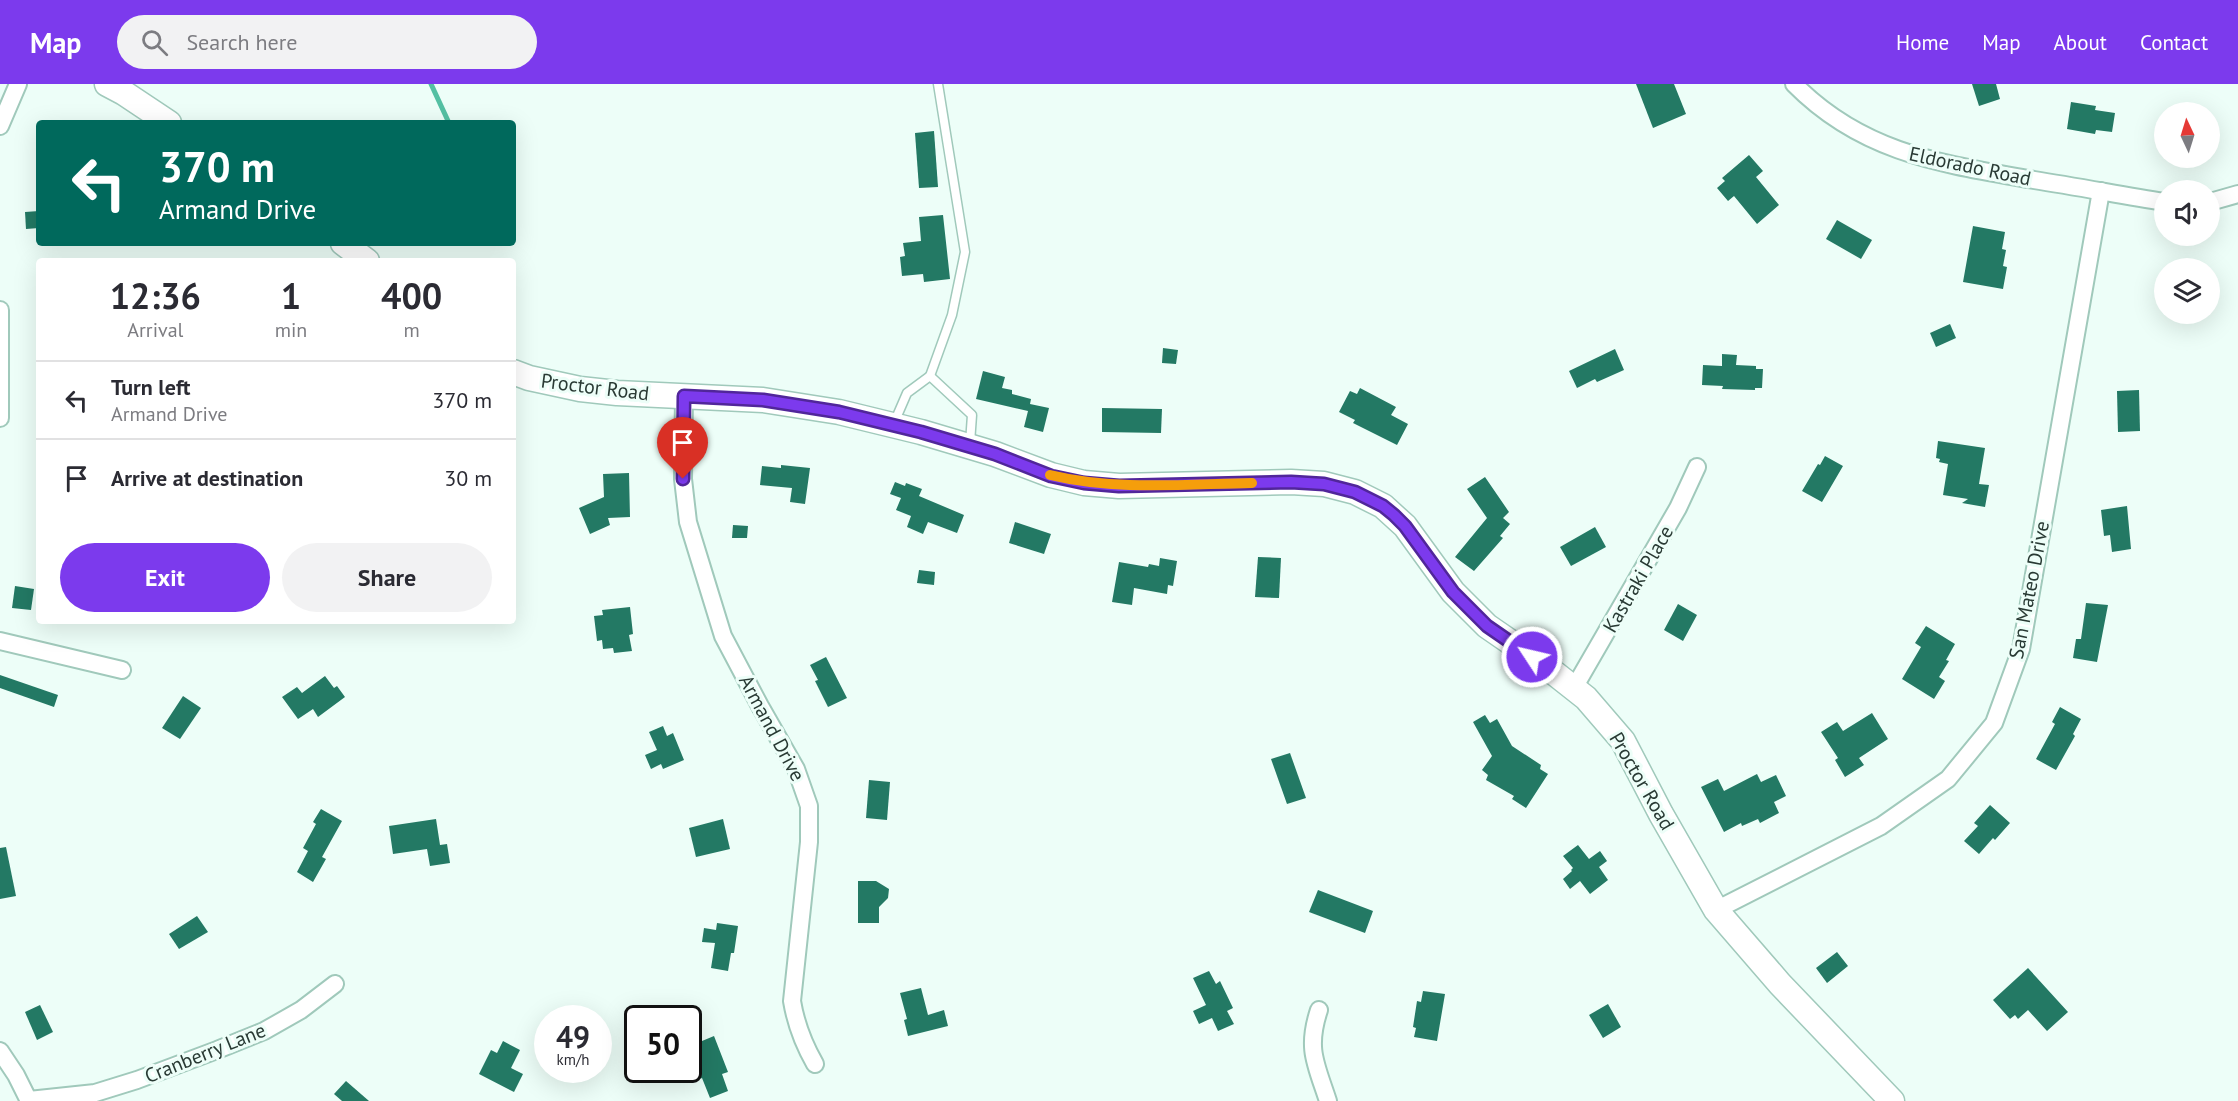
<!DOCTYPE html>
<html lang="en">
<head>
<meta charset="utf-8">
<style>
  :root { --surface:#fff; --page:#f2f2f3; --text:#2b2b33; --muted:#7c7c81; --line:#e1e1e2; --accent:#7c3aed }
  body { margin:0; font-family:"PT Sans",sans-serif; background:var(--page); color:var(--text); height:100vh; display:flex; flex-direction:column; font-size:22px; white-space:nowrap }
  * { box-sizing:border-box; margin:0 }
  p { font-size:20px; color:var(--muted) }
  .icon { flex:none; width:33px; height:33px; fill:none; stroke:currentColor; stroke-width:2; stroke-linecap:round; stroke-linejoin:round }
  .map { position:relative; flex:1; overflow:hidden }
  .panel { position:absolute; left:36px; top:174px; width:480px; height:366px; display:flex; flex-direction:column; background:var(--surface); border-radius:6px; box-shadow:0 6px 24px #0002 }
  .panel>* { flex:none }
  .hud { position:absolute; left:36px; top:36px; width:480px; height:126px; border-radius:6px; box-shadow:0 6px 24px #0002; background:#00695c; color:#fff; overflow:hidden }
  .needle { width:39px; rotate:356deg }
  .buttons { position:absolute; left:2154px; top:18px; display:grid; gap:12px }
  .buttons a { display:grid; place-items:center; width:66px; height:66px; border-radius:50%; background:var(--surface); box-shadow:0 6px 24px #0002; font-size:30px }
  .speed { position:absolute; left:534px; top:921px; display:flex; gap:12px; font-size:30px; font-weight:700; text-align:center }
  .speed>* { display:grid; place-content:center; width:78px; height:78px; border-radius:50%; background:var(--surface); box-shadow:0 6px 24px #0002; line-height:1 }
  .speed small { font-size:15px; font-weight:400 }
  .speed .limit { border:3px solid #111; border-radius:9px; background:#fff; color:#111 }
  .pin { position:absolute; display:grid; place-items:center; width:51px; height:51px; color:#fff; margin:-62px -26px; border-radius:50% 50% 50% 0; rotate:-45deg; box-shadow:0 0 6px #0007 }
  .pin .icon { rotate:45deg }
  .me { position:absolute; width:66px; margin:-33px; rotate:305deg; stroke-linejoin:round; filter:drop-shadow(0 0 4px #0008) }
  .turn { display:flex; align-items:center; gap:21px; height:126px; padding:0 24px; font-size:27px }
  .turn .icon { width:78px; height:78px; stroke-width:2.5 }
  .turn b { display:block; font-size:42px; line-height:51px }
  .eta { display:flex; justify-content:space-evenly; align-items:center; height:102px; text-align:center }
  .eta b { font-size:36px; font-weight:700; line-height:42px }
  .primary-button { display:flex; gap:12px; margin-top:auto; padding:12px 24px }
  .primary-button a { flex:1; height:69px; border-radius:36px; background:var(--accent); color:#fff; font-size:24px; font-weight:700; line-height:69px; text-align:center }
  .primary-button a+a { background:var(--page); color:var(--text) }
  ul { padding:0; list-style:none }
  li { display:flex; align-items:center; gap:18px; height:78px; padding:0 24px; border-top:2px solid var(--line) }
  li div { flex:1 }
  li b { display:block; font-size:22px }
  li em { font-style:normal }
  header { display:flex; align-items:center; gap:36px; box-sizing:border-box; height:84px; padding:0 30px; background:var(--accent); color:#fff }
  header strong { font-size:28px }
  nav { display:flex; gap:33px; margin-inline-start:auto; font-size:21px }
  .search { width:420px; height:54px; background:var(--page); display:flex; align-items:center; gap:15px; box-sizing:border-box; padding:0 21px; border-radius:33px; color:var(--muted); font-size:22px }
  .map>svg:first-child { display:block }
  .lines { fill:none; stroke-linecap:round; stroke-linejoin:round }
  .stream { stroke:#54c0a3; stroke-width:5 }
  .building { fill:#237964 }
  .service-casing { stroke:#a0c9bb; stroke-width:11 }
  .minor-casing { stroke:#a0c9bb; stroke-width:20 }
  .secondary-casing { stroke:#a0c9bb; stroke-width:27 }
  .service { stroke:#fff; stroke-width:8 }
  .minor { stroke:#fff; stroke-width:16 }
  .secondary { stroke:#fff; stroke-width:24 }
  .route-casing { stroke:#51269a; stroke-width:15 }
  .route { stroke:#7c3aed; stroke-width:10 }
  .slow { stroke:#f59e0b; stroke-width:10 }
  .labels { text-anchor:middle; stroke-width:6; stroke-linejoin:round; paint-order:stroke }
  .street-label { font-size:20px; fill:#293a34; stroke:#edfef8 }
</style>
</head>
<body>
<header>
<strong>Map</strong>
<div class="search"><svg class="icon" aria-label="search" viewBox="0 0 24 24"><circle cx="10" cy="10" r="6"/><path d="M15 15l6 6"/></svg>Search here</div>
<nav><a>Home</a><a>Map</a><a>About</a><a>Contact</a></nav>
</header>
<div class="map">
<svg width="2238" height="1017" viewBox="0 0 2238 1017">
  <rect width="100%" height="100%" fill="#edfef8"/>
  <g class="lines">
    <!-- stream -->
    <polyline class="stream" points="431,0 449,39"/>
  </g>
  <!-- building -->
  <g class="building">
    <polygon points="1636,0 1674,0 1686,30 1653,44"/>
    <polygon points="1972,0 1996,0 2000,15 1979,22"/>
    <polygon points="2071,18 2096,22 2095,26 2115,29 2112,48 2096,46 2095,50 2067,45"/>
    <polygon points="934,47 938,103 919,104 915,49"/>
    <polygon points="1749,71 1763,87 1756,93 1779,121 1757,140 1734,112 1728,117 1717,104 1725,97 1722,94"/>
    <polygon points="39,127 39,144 26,145 25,128"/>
    <polygon points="943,131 950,195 924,198 923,190 902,192 900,173 905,172 903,159 921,157 919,133"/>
    <polygon points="1837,136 1872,156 1861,175 1826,155"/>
    <polygon points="1973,142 2005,148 2002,165 2006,166 2003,182 2007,183 2003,205 1963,198"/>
    <polygon points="1950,240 1956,254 1936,263 1930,249"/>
    <polygon points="1163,264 1178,266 1176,280 1162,279"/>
    <polygon points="1615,265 1624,286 1597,298 1595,295 1577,304 1569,287"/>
    <polygon points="1722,270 1737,271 1736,281 1756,282 1756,285 1763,285 1762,304 1755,304 1755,306 1722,305 1723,302 1702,301 1703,281 1722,282"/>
    <polygon points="983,287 1005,293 1002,304 1012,306 1012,310 1031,315 1030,320 1049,324 1043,348 1024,343 1028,327 976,315"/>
    <polygon points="1360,304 1396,323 1391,331 1408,340 1397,361 1353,339 1355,336 1339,328 1350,307 1357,310"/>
    <polygon points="2139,306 2140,347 2118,348 2117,307"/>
    <polygon points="1102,324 1162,325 1161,349 1102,348"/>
    <polygon points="1938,357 1985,364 1979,400 1989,401 1985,423 1962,419 1968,415 1943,411 1948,380 1939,378 1940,375 1936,374"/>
    <polygon points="1825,372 1843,382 1822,418 1802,407 1818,380 1820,381"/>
    <polygon points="781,381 810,384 805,420 790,418 792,404 760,401 762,382 781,384"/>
    <polygon points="629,389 630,433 608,434 610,441 590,450 579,424 604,413 603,390"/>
    <polygon points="1485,393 1509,428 1503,434 1510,440 1500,452 1503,454 1474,487 1455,473 1487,434 1467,405"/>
    <polygon points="895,398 905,402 906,399 922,405 919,412 964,431 957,449 928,438 923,450 907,443 911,432 896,426 901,414 890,410"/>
    <polygon points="2127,422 2131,465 2112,468 2110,451 2104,452 2101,426"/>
    <polygon points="1015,438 1051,450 1044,470 1009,459"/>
    <polygon points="733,441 748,442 747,454 732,454"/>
    <polygon points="1595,443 1606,463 1571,482 1560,463"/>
    <polygon points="1258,473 1281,474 1279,514 1255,513"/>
    <polygon points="1160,474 1177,477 1173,502 1168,501 1167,510 1134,504 1132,521 1112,518 1119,478 1148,483 1149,480 1159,482"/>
    <polygon points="919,486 935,488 934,501 917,499"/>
    <polygon points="15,502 34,505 31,526 12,524"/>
    <polygon points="2086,519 2108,521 2097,578 2073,574 2076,555 2081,555"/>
    <polygon points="1678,520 1697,531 1683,557 1664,546"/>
    <polygon points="630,523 633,550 629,551 632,567 614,569 613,564 603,565 602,556 597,557 594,532 603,531 602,526"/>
    <polygon points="1926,542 1955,560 1946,576 1949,577 1939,593 1945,597 1934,615 1902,595 1921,563 1915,559"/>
    <polygon points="826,573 847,614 828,623 815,597 818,596 810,581"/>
    <polygon points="0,591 58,611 54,623 0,604"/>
    <polygon points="325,592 334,604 337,602 345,613 318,633 313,625 298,635 282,613 297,603 302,609"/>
    <polygon points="183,612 201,624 180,655 162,644"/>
    <polygon points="2060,623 2081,635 2073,650 2075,652 2056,686 2036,675 2055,640 2052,638"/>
    <polygon points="1872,629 1888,655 1859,674 1864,681 1845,693 1835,676 1838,674 1821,648 1837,638 1843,647"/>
    <polygon points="1485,631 1490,639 1497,635 1512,662 1541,681 1540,685 1548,690 1526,724 1512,715 1514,712 1486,696 1488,691 1482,686 1492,672 1473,638"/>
    <polygon points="663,642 667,652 673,649 684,676 663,685 661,680 651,685 645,671 657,666 649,648"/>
    <polygon points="1290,669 1306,714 1287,720 1271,675"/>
    <polygon points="1757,690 1761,698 1776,691 1786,712 1774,718 1779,729 1760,739 1758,735 1742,742 1741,739 1724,748 1701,703 1718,695 1724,707"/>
    <polygon points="869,696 890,698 887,736 866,734"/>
    <polygon points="1990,721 2010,739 1995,756 1993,754 1979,770 1964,757 1978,742 1974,739"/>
    <polygon points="321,725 342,737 322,773 326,775 313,798 297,788 308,767 303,764 316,740 313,738"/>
    <polygon points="436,735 440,761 447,760 450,779 430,782 427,765 393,770 389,742"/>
    <polygon points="723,735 730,765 696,773 689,744"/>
    <polygon points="1578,761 1589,775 1600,767 1607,777 1599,783 1608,796 1590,810 1580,797 1570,805 1563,795 1572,787 1571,786 1573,784 1563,772"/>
    <polygon points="6,763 16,812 0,815 0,764"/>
    <polygon points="858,797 876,797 889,805 888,814 879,823 879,839 858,839"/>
    <polygon points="1318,806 1373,827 1365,849 1309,828"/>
    <polygon points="197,832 208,848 179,865 169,850"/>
    <polygon points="717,839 738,842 734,869 731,869 728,887 711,884 715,859 702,858 704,844 716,846"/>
    <polygon points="1837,868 1848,882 1827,899 1816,884"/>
    <polygon points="2028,884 2068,928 2047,947 2028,926 2018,935 2015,931 2010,935 1993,916"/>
    <polygon points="1209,887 1216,900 1220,897 1233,924 1227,927 1234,940 1218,947 1212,934 1199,940 1193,927 1206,921 1193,894"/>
    <polygon points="921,904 928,931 944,926 948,942 908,952 904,936 907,935 900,909"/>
    <polygon points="1423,907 1445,910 1437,957 1414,953 1416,944 1413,943 1417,917 1421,918"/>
    <polygon points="1608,920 1621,943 1603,954 1589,931"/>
    <polygon points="40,921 53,948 37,956 25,928"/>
    <polygon points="714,952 728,988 722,990 728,1007 710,1014 702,994 694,997 688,982 688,971 692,969 690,962"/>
    <polygon points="503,957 520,966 511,984 523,990 514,1008 479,990 491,966 497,969"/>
    <polygon points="346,997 369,1017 342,1017 334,1010"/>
  </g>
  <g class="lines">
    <defs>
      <g id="service">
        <polyline points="930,292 952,231 965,168 938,0"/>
        <polyline points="894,339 907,309 930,292 972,331 970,359"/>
      </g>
      <g id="minor">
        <path d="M1794 0C1863 70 1943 80 2034 96 2078 103 2121 111 2164 118"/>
        <polyline points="0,42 18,0"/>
        <polyline points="2210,118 2238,110"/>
        <polyline points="0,226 0,334"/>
        <path d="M684 312 683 395 688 438 723 552 760 622 796 685 809 722V758L792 917C796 941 803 959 815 980"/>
        <polyline points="0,557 122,586"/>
        <polyline points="1574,604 1678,424 1697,383"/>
        <polyline points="1716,826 1881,742 1948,695 1994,639 2021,565 2101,107"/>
        <path d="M1319 926C1306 965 1316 980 1328 1017"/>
        <polyline points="0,967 16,991 29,1017"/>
        <polyline points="29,1016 95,1009 137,996 217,966 264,947 301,926 335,900"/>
      </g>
      <g id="secondary">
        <polyline points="107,0 124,9 169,39"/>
        <polyline points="343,159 367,177"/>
        <polyline points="513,288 529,294 580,305 617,309 763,316 839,328 921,348 995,370 1051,391 1084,399 1119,402 1291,398 1324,400 1355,408 1383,422 1405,442 1453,508 1487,542 1548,584 1586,614 1623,657 1661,730 1716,826 1780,900 1892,1017"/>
      </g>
    </defs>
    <!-- service casing -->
    <use href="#service" class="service-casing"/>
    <!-- minor casing -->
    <use href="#minor" class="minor-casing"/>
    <!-- secondary casing -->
    <use href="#secondary" class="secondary-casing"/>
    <!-- service -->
    <use href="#service" class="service"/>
    <!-- minor -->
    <use href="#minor" class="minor"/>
    <!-- secondary -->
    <use href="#secondary" class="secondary"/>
  </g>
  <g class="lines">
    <defs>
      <polyline id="route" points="683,395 684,312 763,316 839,328 921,348 995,370 1051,392 1084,399 1119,402 1291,398 1324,400 1355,408 1383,422 1394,431 1405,442 1453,508 1487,542 1532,573"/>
    </defs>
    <!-- route casing -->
    <use href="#route" class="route-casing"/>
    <!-- route -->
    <use href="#route" class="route"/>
    <!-- slow -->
    <path class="slow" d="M1050 391C1116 407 1185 400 1252 399"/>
  </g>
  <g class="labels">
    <!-- street labels -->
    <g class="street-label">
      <text transform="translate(1970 82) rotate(12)" y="7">Eldorado Road</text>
      <text transform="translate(595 303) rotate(7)" y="7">Proctor Road</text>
      <text transform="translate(1638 495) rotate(-60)" y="7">Kastraki Place</text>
      <text transform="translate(2029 506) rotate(-79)" y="7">San Mateo Drive</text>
      <text transform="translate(772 644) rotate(62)" y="7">Armand Drive</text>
      <text transform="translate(1642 697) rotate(60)" y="7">Proctor Road</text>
      <text transform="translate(205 969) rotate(-22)" y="7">Cranberry Lane</text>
    </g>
  </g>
</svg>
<div class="buttons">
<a><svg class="needle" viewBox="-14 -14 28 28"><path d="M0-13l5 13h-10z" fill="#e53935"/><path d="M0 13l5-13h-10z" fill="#7c7c81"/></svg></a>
<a><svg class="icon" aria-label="sound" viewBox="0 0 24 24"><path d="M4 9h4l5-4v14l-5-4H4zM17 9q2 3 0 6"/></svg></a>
<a><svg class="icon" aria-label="layers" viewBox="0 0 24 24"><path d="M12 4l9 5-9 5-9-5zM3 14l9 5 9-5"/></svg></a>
</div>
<div class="speed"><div>49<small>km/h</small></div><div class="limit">50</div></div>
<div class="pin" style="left:683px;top:395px;background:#d93025"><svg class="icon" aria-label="arrive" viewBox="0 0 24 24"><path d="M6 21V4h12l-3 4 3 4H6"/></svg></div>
<svg class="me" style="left:1532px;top:573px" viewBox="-20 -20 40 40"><circle r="17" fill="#7c3aed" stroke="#fff" stroke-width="3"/><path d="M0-11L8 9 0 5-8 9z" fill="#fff"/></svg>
<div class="hud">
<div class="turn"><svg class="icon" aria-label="left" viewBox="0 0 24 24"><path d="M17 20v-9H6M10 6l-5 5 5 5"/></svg><div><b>370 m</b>Armand Drive</div></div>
</div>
<section class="panel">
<div class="eta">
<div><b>12:36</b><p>Arrival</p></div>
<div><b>1</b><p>min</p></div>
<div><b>400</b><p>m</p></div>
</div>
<ul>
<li><svg class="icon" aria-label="left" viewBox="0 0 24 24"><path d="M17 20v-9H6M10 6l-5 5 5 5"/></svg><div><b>Turn left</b><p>Armand Drive</p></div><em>370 m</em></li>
<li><svg class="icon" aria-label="arrive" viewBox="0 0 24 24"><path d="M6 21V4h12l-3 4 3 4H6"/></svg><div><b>Arrive at destination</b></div><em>30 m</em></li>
</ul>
<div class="primary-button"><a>Exit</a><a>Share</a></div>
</section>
</div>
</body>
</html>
